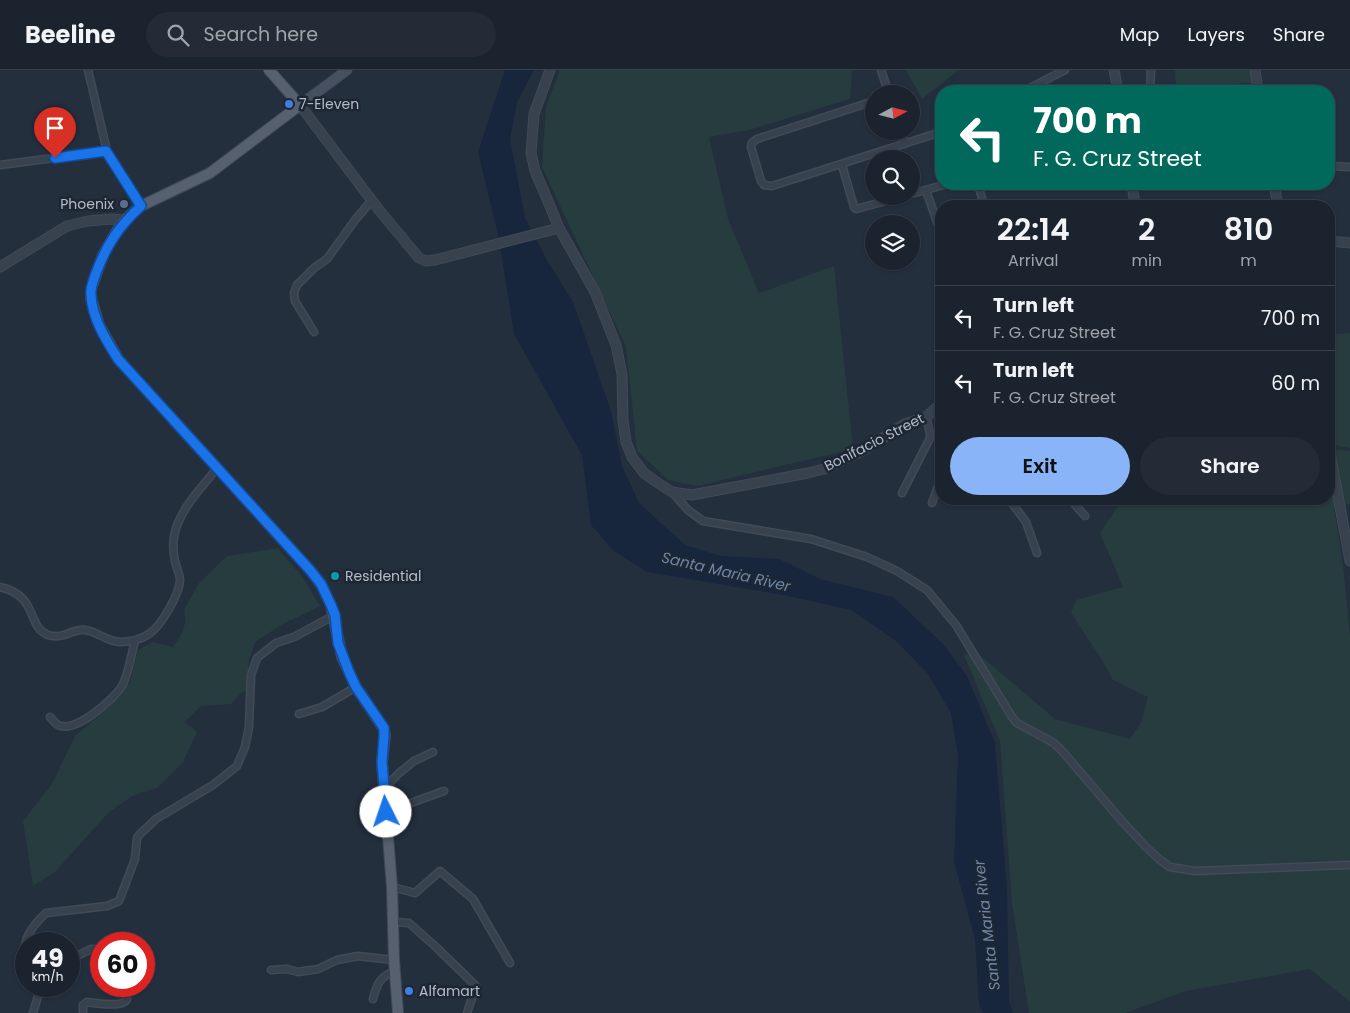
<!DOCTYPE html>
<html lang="en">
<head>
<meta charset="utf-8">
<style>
  :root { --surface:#1b232e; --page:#242b36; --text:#f1f3f6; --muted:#a0a4aa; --line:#39404a; --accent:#8ab4f8 }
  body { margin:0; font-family:Poppins,sans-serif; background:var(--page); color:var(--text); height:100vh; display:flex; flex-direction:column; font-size:19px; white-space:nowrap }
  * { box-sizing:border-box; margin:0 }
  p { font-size:16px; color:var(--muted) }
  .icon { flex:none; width:28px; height:28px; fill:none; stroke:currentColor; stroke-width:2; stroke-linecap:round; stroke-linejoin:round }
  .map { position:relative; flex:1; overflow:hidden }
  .side { position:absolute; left:935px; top:130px; width:400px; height:305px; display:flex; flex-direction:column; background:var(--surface); border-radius:20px; box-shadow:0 1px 4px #0004,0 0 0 1px var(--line) }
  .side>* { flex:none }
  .hud { position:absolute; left:935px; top:15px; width:400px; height:105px; border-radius:20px; box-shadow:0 1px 4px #0004,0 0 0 1px var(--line); background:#00695c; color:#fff; overflow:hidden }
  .needle { width:32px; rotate:83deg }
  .tools { position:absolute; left:865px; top:15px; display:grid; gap:10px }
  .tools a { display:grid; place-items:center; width:55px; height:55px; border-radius:50%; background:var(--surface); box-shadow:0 1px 4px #0004,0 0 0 1px var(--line); font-size:25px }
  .speed { position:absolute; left:15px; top:862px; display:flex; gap:10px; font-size:25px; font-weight:700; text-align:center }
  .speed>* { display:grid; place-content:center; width:65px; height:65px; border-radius:50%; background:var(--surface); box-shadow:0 1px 4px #0004,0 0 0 1px var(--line); line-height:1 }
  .speed small { font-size:12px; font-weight:400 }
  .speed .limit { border:8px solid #d22; background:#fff; color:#111 }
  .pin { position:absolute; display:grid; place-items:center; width:42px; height:42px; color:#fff; margin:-51px -21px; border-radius:50% 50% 50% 0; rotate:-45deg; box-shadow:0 0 5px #0007 }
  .pin .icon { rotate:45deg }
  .me { position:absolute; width:55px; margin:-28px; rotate:356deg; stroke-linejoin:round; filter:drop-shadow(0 0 4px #0008) }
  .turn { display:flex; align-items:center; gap:18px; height:105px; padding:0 15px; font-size:22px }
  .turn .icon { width:65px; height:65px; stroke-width:2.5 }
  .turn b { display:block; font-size:35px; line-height:42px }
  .eta { display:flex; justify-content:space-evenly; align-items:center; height:85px; text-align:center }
  .eta b { font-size:30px; font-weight:600; line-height:35px }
  .button { display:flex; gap:10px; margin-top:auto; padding:10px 15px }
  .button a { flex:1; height:58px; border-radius:30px; background:var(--accent); color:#111; font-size:20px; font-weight:600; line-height:58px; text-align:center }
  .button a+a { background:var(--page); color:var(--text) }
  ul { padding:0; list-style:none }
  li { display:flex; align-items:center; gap:15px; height:65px; padding:0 15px; border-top:1px solid var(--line) }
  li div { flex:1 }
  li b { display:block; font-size:19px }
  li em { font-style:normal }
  header { display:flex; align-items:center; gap:30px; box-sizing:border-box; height:70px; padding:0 25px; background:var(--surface); border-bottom:1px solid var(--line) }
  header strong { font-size:24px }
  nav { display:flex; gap:28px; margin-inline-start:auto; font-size:18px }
  .search { width:350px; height:45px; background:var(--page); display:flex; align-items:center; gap:12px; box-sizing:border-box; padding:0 18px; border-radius:28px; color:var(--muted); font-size:19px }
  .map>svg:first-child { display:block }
  .green { fill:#263c3f }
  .water { fill:#17263c }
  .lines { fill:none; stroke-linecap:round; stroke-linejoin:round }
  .minor-casing { stroke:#414a57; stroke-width:9 }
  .tertiary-casing { stroke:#414a57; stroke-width:11 }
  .secondary-casing { stroke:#414a57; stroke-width:11 }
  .primary-casing { stroke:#414a57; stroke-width:12 }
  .minor { stroke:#38414e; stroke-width:6 }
  .tertiary { stroke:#38414e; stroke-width:9 }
  .secondary { stroke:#465061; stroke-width:9 }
  .primary { stroke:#56606e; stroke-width:10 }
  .route-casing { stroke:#114b97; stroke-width:12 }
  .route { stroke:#1a73e8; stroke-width:9 }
  .shop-dot { fill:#3f7fe0; stroke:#1d2633; stroke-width:2 }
  .service-dot { fill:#5c6f8a; stroke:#1d2633; stroke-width:2 }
  .culture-dot { fill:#0f9aa8; stroke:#1d2633; stroke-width:2 }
  .labels { text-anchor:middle; stroke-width:5; stroke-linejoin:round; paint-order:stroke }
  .poi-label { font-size:14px; fill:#b4bcc9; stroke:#1d2633; text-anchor:start }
  .street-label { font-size:14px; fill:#b4bcc9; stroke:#1d2633 }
  .water-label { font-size:15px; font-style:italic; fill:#6d86a8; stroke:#1d2633 }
</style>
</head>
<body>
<header>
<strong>Beeline</strong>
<div class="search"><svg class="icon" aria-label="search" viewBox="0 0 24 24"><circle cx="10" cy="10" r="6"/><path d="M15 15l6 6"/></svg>Search here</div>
<nav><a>Map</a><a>Layers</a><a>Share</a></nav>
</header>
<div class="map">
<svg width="1350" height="943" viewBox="0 0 1350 943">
  <rect width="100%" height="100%" fill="#242f3e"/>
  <!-- green -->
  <g class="green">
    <polygon points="560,0 852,0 850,29 749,60 709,67 728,149 759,223 834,196 853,379 697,416 668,410 637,381 626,277 542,97 546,37"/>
    <polygon points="906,0 956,0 957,1 922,29"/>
    <polygon points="1175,0 1255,0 1257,13 1176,16"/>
    <polygon points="1329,255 1337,264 1350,263 1350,378 1329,374"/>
    <polygon points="1329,379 1350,381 1350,434 1334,437 1343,495 1350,565 1350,932 1310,899 1186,921 1125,943 1029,943 1012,833 1000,671 964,585 976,582 1055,649 1130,669 1141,653 1148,627 1113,610 1102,590 1071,543 1076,530 1123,517 1100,463 1123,429 1329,429"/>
    <path d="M278 478 303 508 320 536 281 555 255 572 249 590 248 621 242 622 231 634 201 636 185 652 197 662 183 692 157 718 132 726 108 743 55 802 33 816 23 751 52 714 75 666 109 637 130 612 138 580 153 572 173 577C182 565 188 554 184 540L199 513 227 486Z"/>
  </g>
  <!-- water -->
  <polygon class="water" points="505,0 534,0 517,32 510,69 525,148 548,192 573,232 611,341 622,396 639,433 685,475 721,486 779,489 820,509 893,527 944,575 967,606 995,673 1007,820 1009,932 1013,943 983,943 979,935 975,869 954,792 958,686 951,643 928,604 896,571 851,540 789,526 647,502 614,481 591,455 582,385 514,264 499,169 478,82"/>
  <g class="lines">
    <defs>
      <g id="minor">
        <polyline points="88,0 107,81 141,136"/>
        <polyline points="881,0 889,24"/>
        <polyline points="1024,21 1065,0"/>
        <polyline points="1150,21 1151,0"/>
        <polyline points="874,31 757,69 752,73 751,77 761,111 764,115 772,116 941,62"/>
        <polyline points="901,61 905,74"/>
        <polyline points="0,95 107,81"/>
        <polyline points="842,95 854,137 856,139 904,126"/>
        <polyline points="1329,96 1350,97"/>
        <polyline points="978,114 984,136"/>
        <polyline points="926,120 937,152 941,159"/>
        <polyline points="911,124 947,114"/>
        <polyline points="314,262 295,231 294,223 297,215 314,198 327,189 355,150 372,130"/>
        <polyline points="672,422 688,440 703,451 811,469 867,487 897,501 927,520 956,555 1012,647 1017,653 1054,673 1064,683 1121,750 1146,777 1159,789 1170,797 1195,801 1350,795"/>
        <polyline points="902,423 930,368 930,363 926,347"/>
        <polyline points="1009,429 1026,452 1037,483"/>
        <polyline points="1070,429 1085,446"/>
        <polyline points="932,433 941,408"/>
        <path d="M0 517C39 526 26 556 48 565 63 570 74 558 85 560 97 561 107 572 120 572 130 572 140 570 149 564 161 556 180 524 180 509 179 503 176 496 175 491 172 478 173 465 178 453 186 433 204 415 217 398"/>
        <polyline points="299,644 322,637 356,617"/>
        <path d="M50 647C52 649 56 654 58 655 75 664 114 629 122 616 129 603 131 585 135 571"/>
        <polyline points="384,719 398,704 414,691 433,682"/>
        <polyline points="386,742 444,721"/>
        <polyline points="392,817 415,823 440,801 473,829 510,893"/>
        <polyline points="394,852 409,853 436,877 476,916 467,943"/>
        <path d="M26 884C21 870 35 853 46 843L107 836 119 831 135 789 137 768 140 764 156 749 213 715 237 696 245 677 249 657 251 605 257 588 276 573 294 567 335 545"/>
        <polyline points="69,890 91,879 101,879"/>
        <polyline points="271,900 287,899 298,902 318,899 337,890 358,886 394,890"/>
        <path d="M373 929C377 914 379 908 394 901"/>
        <polyline points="33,943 41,916"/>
        <path d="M83 943V935L87 932C94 933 124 938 127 929 127 926 126 919 125 916"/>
      </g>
      <g id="tertiary">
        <polyline points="550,0 534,44 531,83 535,101 550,136 559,158 595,222 616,275 622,304 623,350 626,372 632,387 644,403 655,411 672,422 692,425 808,403 824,399 864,380 905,354 926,347 941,334"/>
        <polyline points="1114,0 1118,21"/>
        <polyline points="1255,0 1258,21"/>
        <polyline points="300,35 379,140 419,188 426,191 435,190 559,158"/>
        <polyline points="1132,114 1135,136"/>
        <polyline points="1274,114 1278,136"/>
        <polyline points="1329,171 1350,173"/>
        <polyline points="0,197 67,156 88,151 112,149 125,150"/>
        <polyline points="1329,377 1350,491"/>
      </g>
      <polyline id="secondary" points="300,35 347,0"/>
      <polyline id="primary" points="269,0 300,35 210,103 141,136 125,150 117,161 103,185 91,219 91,228 99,255 118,289 310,500 321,514 331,535 342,587 356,617 384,659 385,666 382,692 392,817 394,890 398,943"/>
    </defs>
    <!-- minor casing -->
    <use href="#minor" class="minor-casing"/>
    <!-- tertiary casing -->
    <use href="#tertiary" class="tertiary-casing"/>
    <!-- secondary casing -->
    <use href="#secondary" class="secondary-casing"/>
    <!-- primary casing -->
    <use href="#primary" class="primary-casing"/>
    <!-- minor -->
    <use href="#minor" class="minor"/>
    <!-- tertiary -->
    <use href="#tertiary" class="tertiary"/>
    <!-- secondary -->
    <use href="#secondary" class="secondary"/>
    <!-- primary -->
    <use href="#primary" class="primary"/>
  </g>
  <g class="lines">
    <defs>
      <path id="route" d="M55 88 106 81 141 136C119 156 107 174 96 203 94 210 90 217 91 225 92 248 106 270 118 289L310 500 321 514 331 535 335 545 338 573 349 602 356 617 384 658V666L382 692 386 742"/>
    </defs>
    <!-- route casing -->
    <use href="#route" class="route-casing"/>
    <!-- route -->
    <use href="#route" class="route"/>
  </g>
  <!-- markers -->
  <g class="shop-dot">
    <circle cx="289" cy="34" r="5"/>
    <circle cx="409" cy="921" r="5"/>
  </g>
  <circle class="service-dot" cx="124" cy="134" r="5"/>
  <circle class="culture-dot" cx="335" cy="506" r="5"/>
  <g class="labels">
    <!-- poi labels -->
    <g class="poi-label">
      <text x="299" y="39">7-Eleven</text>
      <text x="114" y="139" text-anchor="end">Phoenix</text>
      <text x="345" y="511">Residential</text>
      <text x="419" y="926">Alfamart</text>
    </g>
    <!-- street labels -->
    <g class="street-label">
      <text transform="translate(874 372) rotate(-27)" y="5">Bonifacio Street</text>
    </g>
    <!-- water labels -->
    <g class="water-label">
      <text transform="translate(726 502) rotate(13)" y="5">Santa Maria River</text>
      <text transform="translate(987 855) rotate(-97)" y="5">Santa Maria River</text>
    </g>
  </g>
</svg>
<div class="tools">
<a><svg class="needle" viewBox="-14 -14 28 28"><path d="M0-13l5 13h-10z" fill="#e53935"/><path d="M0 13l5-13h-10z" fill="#a0a4aa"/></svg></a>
<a><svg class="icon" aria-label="search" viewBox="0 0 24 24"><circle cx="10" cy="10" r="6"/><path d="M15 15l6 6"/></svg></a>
<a><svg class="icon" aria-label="layers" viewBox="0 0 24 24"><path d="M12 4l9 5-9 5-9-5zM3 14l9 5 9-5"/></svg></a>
</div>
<div class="speed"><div>49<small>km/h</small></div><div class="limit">60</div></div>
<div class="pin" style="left:55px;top:88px;background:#d93025"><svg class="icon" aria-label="arrive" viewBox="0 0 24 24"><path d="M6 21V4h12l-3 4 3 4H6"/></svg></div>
<svg class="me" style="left:386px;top:742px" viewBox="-20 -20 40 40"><circle r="19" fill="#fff"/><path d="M0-13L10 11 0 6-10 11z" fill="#1a73e8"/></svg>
<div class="hud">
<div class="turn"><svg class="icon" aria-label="left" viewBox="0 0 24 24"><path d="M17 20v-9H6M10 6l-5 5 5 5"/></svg><div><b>700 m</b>F. G. Cruz Street</div></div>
</div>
<section class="side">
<div class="eta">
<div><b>22:14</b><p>Arrival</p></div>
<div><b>2</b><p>min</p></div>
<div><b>810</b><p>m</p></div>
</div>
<ul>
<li><svg class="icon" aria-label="left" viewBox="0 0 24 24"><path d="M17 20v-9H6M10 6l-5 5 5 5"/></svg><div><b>Turn left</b><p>F. G. Cruz Street</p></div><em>700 m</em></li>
<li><svg class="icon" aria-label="left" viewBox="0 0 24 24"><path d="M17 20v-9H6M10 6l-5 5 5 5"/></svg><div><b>Turn left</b><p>F. G. Cruz Street</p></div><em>60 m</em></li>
</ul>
<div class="button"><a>Exit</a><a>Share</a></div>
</section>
</div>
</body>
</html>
